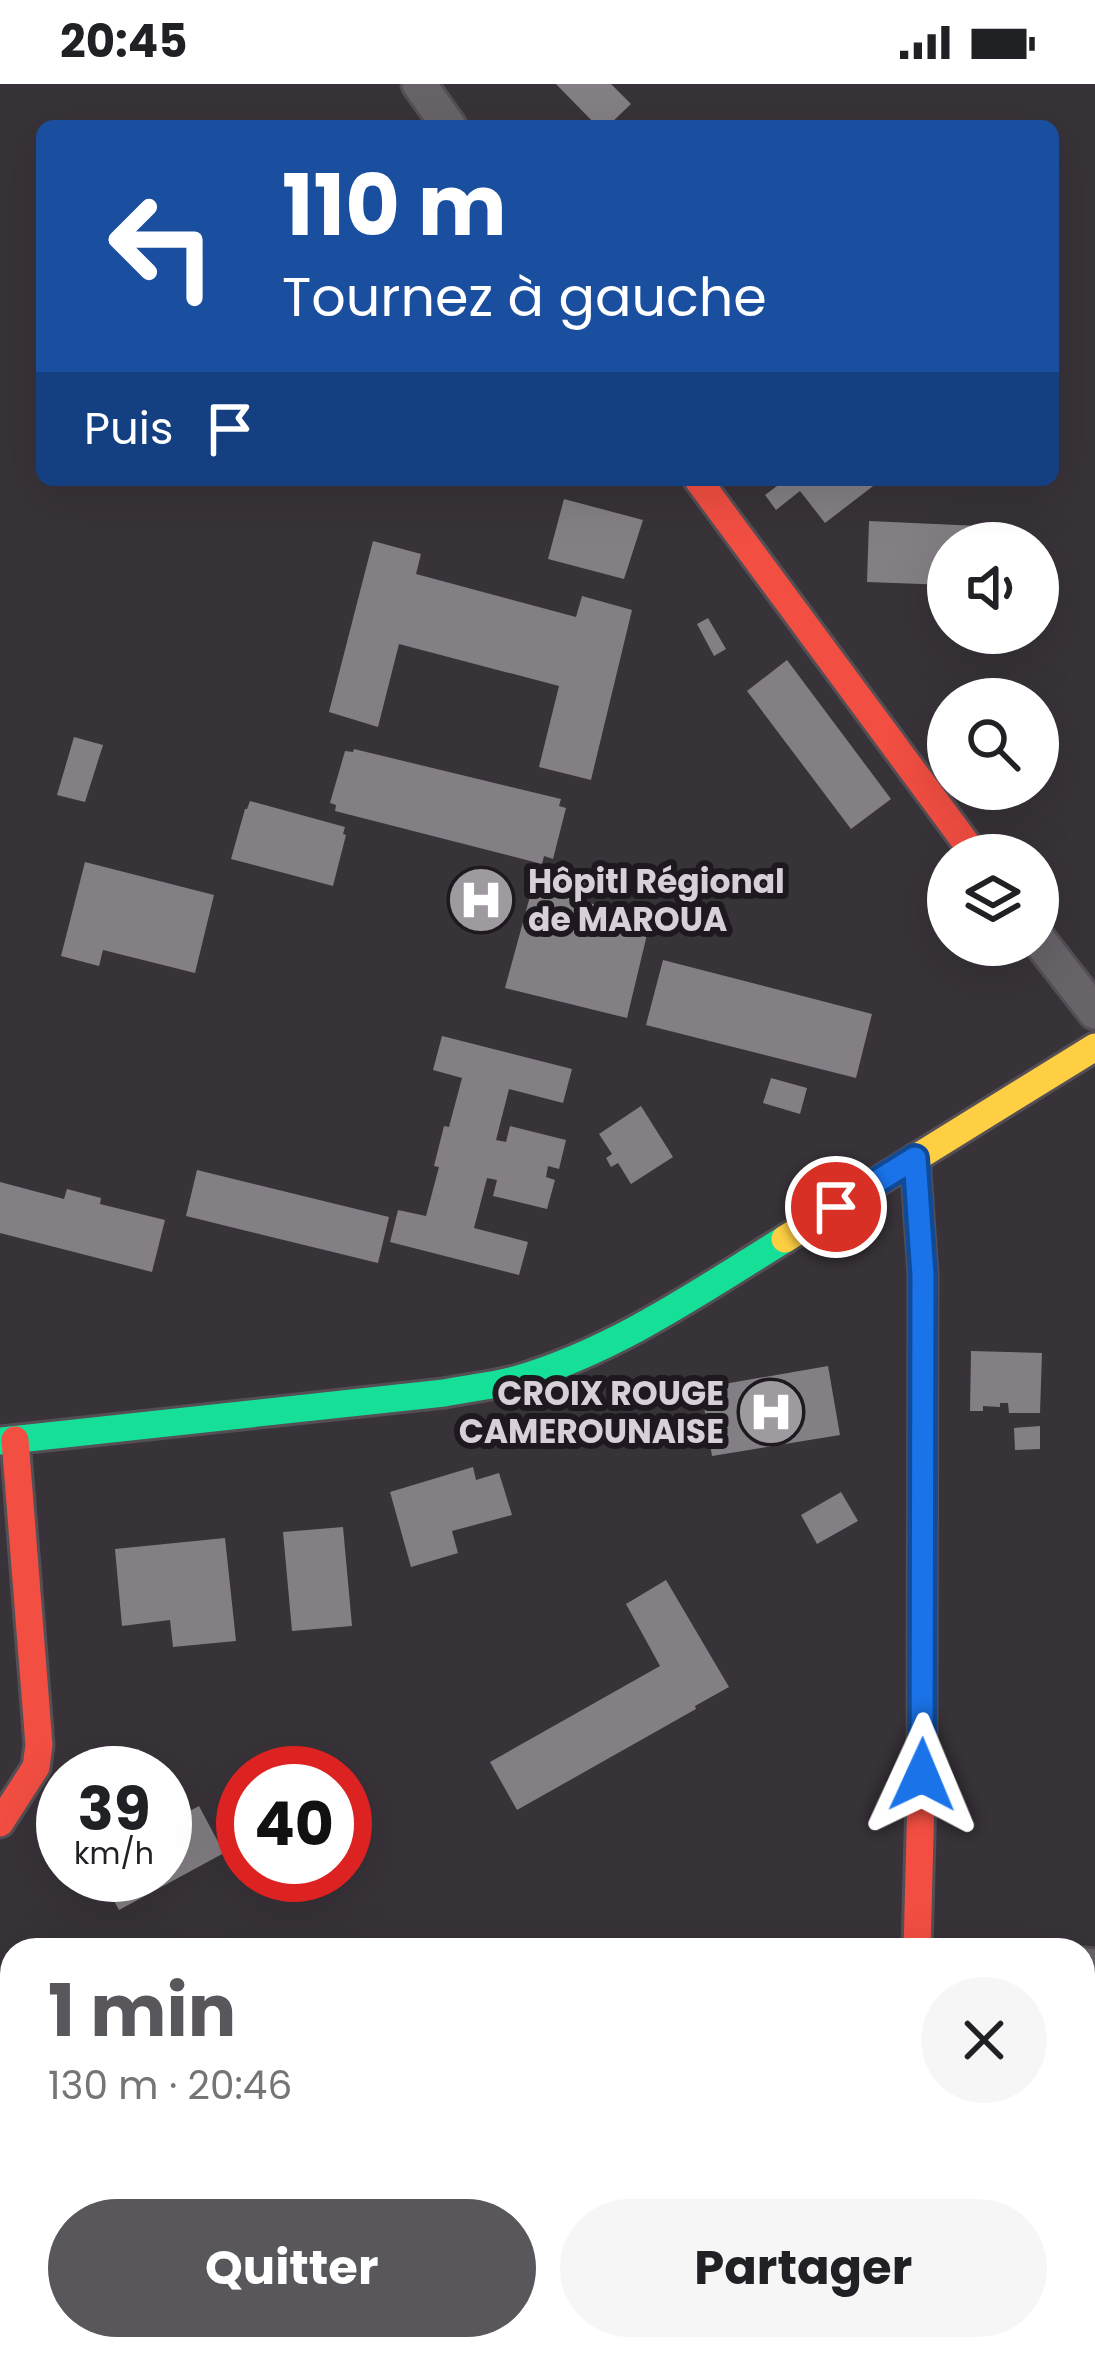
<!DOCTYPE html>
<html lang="fr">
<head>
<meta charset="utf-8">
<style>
  :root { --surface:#fff; --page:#f6f6f6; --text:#202124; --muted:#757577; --accent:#59575c }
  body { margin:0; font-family:Poppins,sans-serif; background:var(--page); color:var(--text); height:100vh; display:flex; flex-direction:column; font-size:45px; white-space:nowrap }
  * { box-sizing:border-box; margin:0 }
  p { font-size:39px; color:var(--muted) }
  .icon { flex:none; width:66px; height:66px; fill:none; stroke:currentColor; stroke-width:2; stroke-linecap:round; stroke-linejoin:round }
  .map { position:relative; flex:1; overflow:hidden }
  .panel { position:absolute; left:0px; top:1854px; width:1095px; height:423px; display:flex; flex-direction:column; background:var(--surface); border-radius:36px 36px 0 0; box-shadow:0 12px 48px #0002 }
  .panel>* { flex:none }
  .banner { position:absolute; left:36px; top:36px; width:1023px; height:366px; border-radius:18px; box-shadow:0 12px 48px #0002; background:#1a4fa0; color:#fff; overflow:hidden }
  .tools { position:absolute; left:927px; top:438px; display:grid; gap:24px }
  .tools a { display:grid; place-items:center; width:132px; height:132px; border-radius:50%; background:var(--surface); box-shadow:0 12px 48px #0002; font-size:60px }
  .speed { position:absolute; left:36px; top:1662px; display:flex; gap:24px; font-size:60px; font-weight:700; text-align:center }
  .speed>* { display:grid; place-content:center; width:156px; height:156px; border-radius:50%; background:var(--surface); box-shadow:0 12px 48px #0002; line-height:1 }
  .speed small { font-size:30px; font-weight:400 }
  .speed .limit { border:18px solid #d22; background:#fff; color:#111 }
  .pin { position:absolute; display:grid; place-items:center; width:102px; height:102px; color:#fff; margin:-51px; border:6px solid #fff; border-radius:50%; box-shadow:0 3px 12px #0007 }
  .me { position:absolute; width:132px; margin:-66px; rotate:1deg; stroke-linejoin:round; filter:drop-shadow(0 0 9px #0008) }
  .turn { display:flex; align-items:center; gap:42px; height:252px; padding:0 48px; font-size:54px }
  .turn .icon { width:156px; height:156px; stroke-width:2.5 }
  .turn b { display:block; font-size:84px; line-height:102px }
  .then { display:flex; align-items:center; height:114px; padding:0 48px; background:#0003; gap:24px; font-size:45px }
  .round { display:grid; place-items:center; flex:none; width:126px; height:126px; border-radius:63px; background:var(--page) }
  .overview { display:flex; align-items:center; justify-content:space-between; height:204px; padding:0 48px }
  h1 { font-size:72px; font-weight:700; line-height:90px; color:var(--accent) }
  .cta { display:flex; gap:24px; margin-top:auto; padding:24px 48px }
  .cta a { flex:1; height:138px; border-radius:72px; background:var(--accent); color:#fff; font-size:48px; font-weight:700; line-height:138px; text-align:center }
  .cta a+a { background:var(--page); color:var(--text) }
  .status { display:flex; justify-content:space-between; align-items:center; height:84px; padding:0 60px; background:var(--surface); direction:ltr }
  .status svg { height:33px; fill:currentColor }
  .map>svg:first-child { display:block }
  .building { fill:#847f85 }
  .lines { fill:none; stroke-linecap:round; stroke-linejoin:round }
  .street-casing { stroke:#544e55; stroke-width:39 }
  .fast-casing { stroke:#544e55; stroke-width:33 }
  .slow-casing { stroke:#544e55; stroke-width:33 }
  .jam-casing { stroke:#544e55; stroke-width:33 }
  .street { stroke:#686369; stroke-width:33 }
  .fast { stroke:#16e098; stroke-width:27 }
  .slow { stroke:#ffcf43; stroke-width:27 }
  .jam { stroke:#f24e42; stroke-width:27 }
  .route-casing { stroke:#114b97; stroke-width:30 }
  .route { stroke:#1a73e8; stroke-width:21 }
  .labels { text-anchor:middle; stroke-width:12; stroke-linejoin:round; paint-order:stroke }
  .poi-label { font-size:33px; font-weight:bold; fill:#d7d0d8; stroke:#1e191f; text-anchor:start }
</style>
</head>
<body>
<div class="status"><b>20:45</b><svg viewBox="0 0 49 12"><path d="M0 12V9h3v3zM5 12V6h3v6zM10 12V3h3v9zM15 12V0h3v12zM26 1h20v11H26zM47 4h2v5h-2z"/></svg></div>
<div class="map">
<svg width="1095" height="2276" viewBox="0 0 1095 2276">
  <rect width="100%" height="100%" fill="#383239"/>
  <!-- building -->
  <g class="building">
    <polygon points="556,0 611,0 631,20 608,42 597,42"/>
    <polygon points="785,396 881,396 825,439 800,407 776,426 765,411"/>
    <polygon points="564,415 643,436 624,495 548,475"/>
    <polygon points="869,437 979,442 978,459 948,459 948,501 867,498"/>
    <polygon points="373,457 421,470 416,490 576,533 582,512 632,526 591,696 539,683 559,602 399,560 378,643 329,628"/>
    <polygon points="708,534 726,565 714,572 697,540"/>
    <polygon points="787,576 891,715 851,745 747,607"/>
    <polygon points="74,653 103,661 85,718 57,711"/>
    <polygon points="354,665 561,715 559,722 566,724 553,775 544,772 542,780 335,727 336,721 330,719 345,667 353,668"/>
    <polygon points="250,717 345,743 343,750 346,751 333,802 231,775 245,725 247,725"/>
    <polygon points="85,778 214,811 195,889 103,866 99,882 61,872"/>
    <polygon points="532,805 651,834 627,934 505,904"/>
    <polygon points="663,876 872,930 856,994 646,941"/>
    <polygon points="442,952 572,985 563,1019 509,1005 496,1056 506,1058 510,1042 566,1056 559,1085 548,1082 546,1093 555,1096 547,1125 493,1112 497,1096 487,1094 474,1144 528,1158 519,1191 390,1158 398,1126 426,1132 439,1083 434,1082 444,1042 449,1043 462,994 433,986"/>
    <polygon points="771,994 807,1004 800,1030 763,1019"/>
    <polygon points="641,1022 673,1073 631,1100 618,1079 611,1083 606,1074 612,1070 599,1050"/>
    <polygon points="197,1086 389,1133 378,1179 186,1132"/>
    <polygon points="0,1098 64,1115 67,1105 101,1114 100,1120 165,1136 152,1188 0,1149"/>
    <polygon points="971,1267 1042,1269 1040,1329 1009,1329 1008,1319 1000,1319 1000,1323 983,1322 983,1327 970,1327"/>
    <polygon points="828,1282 840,1351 712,1372 701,1304"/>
    <polygon points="1040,1342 1040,1365 1015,1366 1014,1344"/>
    <polygon points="473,1383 476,1396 499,1389 512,1431 452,1447 458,1469 411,1483 390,1408"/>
    <polygon points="841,1408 858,1437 817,1460 801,1431"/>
    <polygon points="343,1443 352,1542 292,1547 283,1448"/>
    <polygon points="225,1454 236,1557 173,1563 170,1536 122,1542 115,1465"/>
    <polygon points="666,1496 729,1603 695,1622 696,1625 517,1726 490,1678 660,1582 626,1520"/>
    <polygon points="199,1722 224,1769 119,1826 100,1791 165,1791 165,1740"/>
    <polygon points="0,2217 12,2218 12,2265 17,2265 17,2276 0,2276"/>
  </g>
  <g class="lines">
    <defs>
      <g id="street">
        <polyline points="419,0 449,42"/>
        <polyline points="1038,855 1095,928"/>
        <polyline points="1083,1881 1095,1882"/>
        <polyline points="442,2276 467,2265"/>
      </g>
      <path id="fast" d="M0 1357 444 1309C468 1304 494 1302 518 1295 616 1266 699 1208 785 1155"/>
      <g id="slow">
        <polyline points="915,1074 923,1191 922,1675"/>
        <polyline points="785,1155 1095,963"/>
      </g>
      <g id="jam">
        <polyline points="698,396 975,771"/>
        <polyline points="0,1739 36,1683 39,1661 15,1356"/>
        <polyline points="917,1866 922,1675"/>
      </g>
    </defs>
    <!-- street casing -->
    <use href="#street" class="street-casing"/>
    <!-- fast casing -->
    <use href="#fast" class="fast-casing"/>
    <!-- slow casing -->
    <use href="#slow" class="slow-casing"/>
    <!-- jam casing -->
    <use href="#jam" class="jam-casing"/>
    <!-- street -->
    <use href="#street" class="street"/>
    <!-- fast -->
    <use href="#fast" class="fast"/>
    <!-- slow -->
    <use href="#slow" class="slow"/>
    <!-- jam -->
    <use href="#jam" class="jam"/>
  </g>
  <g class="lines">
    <defs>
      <polyline id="route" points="836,1123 915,1074 923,1191 922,1691"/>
    </defs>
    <!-- route casing -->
    <use href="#route" class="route-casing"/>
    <!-- route -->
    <use href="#route" class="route"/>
  </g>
  <!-- icons -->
  <defs>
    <symbol id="hospital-disc" viewBox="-11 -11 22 22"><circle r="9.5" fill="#9f99a0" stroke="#1e191f"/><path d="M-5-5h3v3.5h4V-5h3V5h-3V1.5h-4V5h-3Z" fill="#fff"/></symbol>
  </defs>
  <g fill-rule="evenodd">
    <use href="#hospital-disc" x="443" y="778" width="76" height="76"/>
    <use href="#hospital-disc" x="733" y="1290" width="76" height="76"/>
  </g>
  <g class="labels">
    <!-- poi labels -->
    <g class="poi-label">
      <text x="528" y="809">Hôpitl Régional<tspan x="528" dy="38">de MAROUA</tspan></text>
      <text x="724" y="1321" text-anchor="end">CROIX ROUGE<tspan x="724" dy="38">CAMEROUNAISE</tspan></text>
    </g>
  </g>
</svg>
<div class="tools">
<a><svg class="icon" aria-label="sound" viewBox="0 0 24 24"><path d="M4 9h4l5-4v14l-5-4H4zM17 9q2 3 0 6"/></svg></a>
<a><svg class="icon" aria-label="search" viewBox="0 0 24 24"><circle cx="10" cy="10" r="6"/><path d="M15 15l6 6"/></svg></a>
<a><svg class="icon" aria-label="layers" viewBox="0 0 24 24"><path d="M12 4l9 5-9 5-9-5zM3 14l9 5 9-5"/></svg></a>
</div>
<div class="speed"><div>39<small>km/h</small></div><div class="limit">40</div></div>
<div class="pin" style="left:836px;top:1123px;background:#d93025"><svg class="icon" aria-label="arrive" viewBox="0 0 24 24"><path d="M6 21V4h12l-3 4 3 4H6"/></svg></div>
<svg class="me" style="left:922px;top:1691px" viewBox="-20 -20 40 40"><path d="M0-17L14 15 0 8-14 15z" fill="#1a73e8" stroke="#fff" stroke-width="4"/></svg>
<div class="banner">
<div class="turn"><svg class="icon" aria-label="left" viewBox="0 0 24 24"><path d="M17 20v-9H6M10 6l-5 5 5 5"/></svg><div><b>110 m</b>Tournez à gauche</div></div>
<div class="then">Puis<svg class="icon" aria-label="arrive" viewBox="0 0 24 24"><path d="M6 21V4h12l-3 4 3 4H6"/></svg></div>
</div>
<section class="panel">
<div class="overview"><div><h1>1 min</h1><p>130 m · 20:46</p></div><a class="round"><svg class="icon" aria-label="close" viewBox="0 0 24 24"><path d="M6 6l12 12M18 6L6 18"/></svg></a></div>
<div class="cta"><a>Quitter</a><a>Partager</a></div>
</section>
</div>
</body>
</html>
